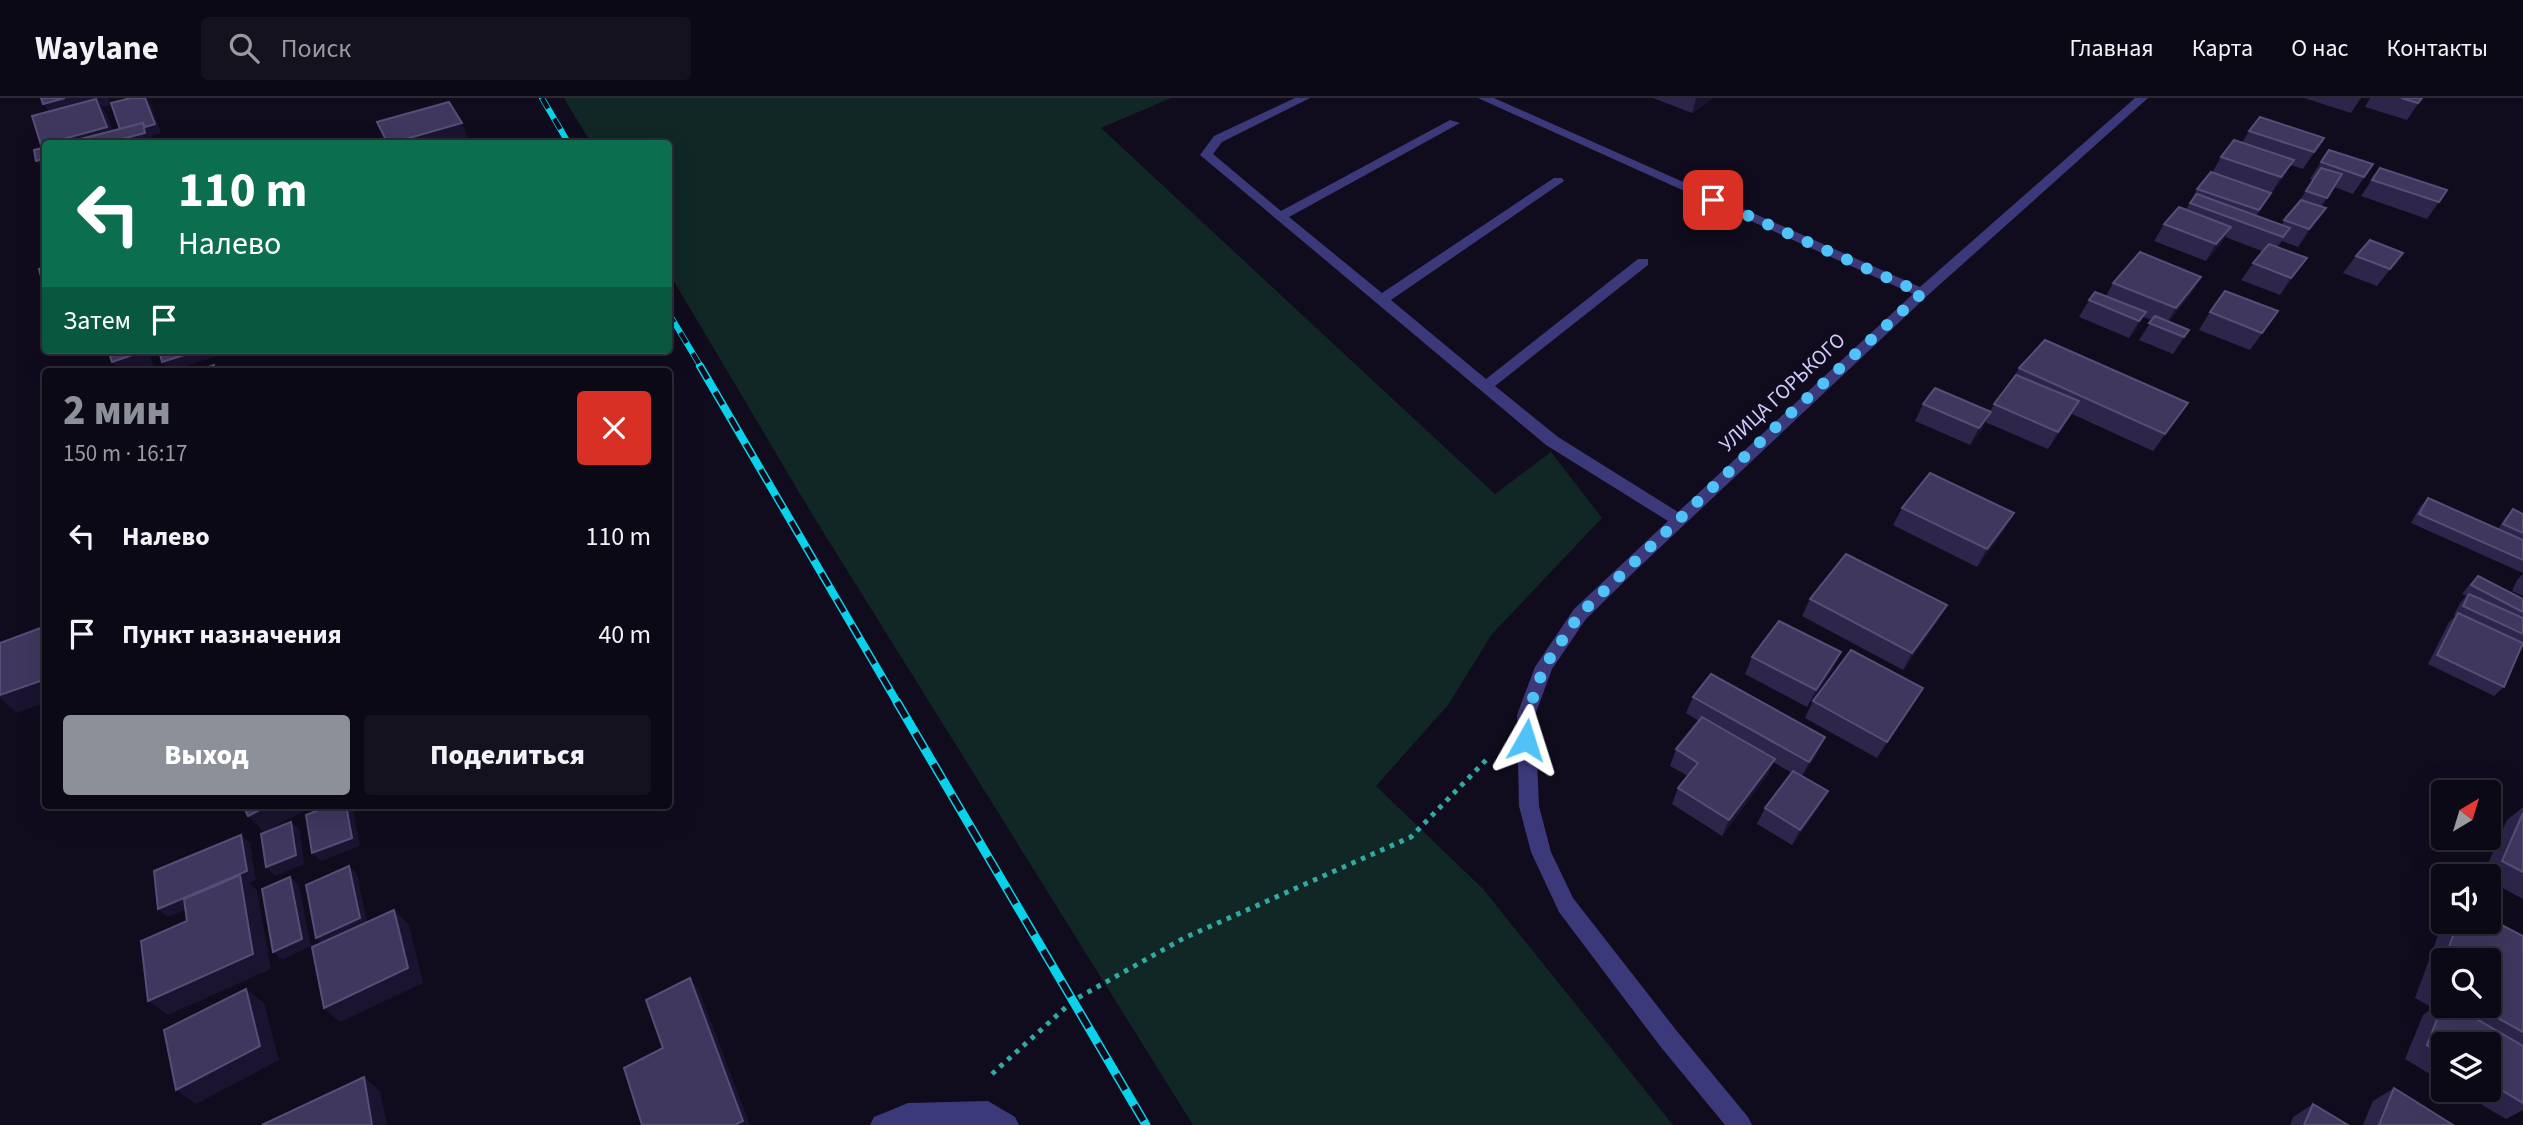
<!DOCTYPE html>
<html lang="ru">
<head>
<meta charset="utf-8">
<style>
  :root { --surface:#0c0916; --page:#15121f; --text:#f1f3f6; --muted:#9a9aa1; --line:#2c2a35; --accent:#8c9099 }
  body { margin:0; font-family:"Source Sans 3",sans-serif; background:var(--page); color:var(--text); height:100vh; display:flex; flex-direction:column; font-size:26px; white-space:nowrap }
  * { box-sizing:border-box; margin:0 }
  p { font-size:23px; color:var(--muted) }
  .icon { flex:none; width:38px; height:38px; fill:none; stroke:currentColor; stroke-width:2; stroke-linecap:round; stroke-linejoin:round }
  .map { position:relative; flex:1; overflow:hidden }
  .panel { position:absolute; left:42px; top:270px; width:630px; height:441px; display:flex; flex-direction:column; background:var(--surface); border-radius:7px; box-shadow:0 7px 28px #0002,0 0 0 2px var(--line) }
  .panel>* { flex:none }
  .hud { position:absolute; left:42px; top:42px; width:630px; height:214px; border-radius:7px; box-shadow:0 7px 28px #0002,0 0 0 2px var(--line); background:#0b6e4f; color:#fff; overflow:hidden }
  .needle { width:46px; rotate:38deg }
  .buttons { position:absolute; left:2431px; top:682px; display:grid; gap:14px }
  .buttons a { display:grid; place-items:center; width:70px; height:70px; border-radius:7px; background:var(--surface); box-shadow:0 7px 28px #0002,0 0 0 2px var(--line); font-size:35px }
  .pin { position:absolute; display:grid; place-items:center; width:60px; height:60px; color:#fff; margin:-30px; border-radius:14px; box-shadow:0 4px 10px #0006 }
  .me { position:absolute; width:77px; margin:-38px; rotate:6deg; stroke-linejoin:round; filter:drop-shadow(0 0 5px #0008) }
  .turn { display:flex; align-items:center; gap:24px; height:147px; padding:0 21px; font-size:32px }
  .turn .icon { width:91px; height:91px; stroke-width:2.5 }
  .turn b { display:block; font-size:49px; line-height:60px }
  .then { display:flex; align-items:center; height:66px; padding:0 21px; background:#0003; gap:14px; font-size:26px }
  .round { display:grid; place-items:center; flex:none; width:74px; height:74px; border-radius:7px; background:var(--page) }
  .overview { display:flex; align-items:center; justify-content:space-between; height:119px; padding:0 21px }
  h1 { font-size:42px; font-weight:800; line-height:52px; color:var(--accent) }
  .action { display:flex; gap:14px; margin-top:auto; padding:14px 21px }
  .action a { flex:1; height:80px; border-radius:7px; background:var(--accent); color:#fff; font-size:28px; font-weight:800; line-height:80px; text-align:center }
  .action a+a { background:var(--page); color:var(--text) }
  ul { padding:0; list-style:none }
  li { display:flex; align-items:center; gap:21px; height:98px; padding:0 21px }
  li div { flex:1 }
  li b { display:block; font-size:26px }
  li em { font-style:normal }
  header { display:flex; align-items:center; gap:42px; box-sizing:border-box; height:98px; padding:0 35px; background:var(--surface); border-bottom:2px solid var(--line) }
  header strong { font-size:33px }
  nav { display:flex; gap:38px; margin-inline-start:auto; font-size:24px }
  .search { width:490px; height:63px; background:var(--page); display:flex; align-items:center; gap:18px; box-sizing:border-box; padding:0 24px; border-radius:7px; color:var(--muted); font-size:26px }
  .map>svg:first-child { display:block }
  .green { fill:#102726 }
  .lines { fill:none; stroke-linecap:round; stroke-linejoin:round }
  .path { stroke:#31aaa4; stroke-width:5; stroke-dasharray:4.5 6; stroke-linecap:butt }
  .minor { fill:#3c397b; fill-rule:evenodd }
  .rail-far2-casing { stroke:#09d2eb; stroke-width:6 }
  .rail-far1-casing { stroke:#09d2eb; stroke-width:8 }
  .rail-casing { stroke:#09d2eb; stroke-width:9 }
  .rail-far2 { stroke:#100c1d; stroke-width:4.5; stroke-dasharray:12; stroke-linecap:butt }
  .rail-far1 { stroke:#100c1d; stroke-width:5; stroke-dasharray:15; stroke-linecap:butt }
  .rail { stroke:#100c1d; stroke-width:6; stroke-dasharray:18; stroke-linecap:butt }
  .wall { fill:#2d254a; fill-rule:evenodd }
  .shaded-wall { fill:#1a1430 }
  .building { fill:#3f375e; stroke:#564e77; stroke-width:2 }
  .route { stroke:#4fc3f7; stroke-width:12; stroke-dasharray:0 21.6 }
  .labels { text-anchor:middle; stroke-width:7; stroke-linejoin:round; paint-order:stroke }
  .street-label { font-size:21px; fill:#d1cbfd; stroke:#100c1d }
</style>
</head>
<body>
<header>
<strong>Waylane</strong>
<div class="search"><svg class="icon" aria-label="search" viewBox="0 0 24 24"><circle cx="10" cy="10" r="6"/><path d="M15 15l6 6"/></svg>Поиск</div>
<nav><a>Главная</a><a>Карта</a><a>О нас</a><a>Контакты</a></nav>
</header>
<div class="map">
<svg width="2523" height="1027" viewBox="0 0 2523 1027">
  <rect width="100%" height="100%" fill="#100c1d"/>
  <!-- green -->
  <polygon class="green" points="564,0 1171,0 1101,30 1495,396 1551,354 1602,420 1492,536 1448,607 1376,688 1483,791 1673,1027 1193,1027 812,416 669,175 668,46 591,45"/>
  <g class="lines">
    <!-- path -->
    <polyline class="path" points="992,976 1074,902 1184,840 1411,739 1489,659"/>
    <!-- minor -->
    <g class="minor">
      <polygon points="1295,0 1310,0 1222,44 1213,56 1281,113 1450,22 1460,25 1289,119 1382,195 1554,80 1562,80 1564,83 1391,202 1486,281 1638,161 1648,161 1648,167 1495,288 1558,339 1678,414 1913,196 1478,0 1494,0 1920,189 2135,0 2148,0 1927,198 1634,474 1586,521 1552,571 1535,617 1539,708 1551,754 1573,800 1676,932 1748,1019 1752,1027 1725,1027 1660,948 1559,814 1531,754 1519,708 1517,617 1535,569 1574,511 1668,423 1546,347 1200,57 1214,38"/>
      <polygon points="988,1003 1015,1019 1019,1027 870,1027 874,1019 908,1005"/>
    </g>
    <defs>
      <g id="rail-far2">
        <polyline points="542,0 569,46"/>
        <polyline points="668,214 701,269"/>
      </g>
      <polyline id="rail-far1" points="700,268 898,606"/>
      <polyline id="rail" points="897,604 1146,1027"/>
    </defs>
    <!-- rail-far2 casing -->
    <use href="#rail-far2" class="rail-far2-casing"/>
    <!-- rail-far1 casing -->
    <use href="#rail-far1" class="rail-far1-casing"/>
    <!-- rail casing -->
    <use href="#rail" class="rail-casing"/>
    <!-- rail-far2 -->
    <use href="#rail-far2" class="rail-far2"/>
    <!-- rail-far1 -->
    <use href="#rail-far1" class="rail-far1"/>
    <!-- rail -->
    <use href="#rail" class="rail"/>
  </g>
  <!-- wall -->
  <g class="wall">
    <polygon points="1653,0 1713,0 1692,15"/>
    <polygon points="2304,0 2361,0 2351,15"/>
    <polygon points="2370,0 2422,0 2407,22 2365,9"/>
    <polygon points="2249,33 2324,40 2303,71 2291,67 2256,118 2281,127 2300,102 2313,82 2310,81 2329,52 2373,66 2353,96 2334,89 2321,109 2314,127 2298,149 2282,143 2277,149 2307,160 2280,197 2241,182 2253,165 2262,153 2225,139 2221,146 2206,163 2154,143 2164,126 2186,112 2197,91 2212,75 2221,59 2242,45"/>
    <polygon points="2380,70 2439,104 2427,121 2361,98"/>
    <polygon points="2403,155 2377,188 2343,175 2356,158"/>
    <polygon points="2201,179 2191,196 2168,224 2189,232 2173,256 2139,242 2152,222 2143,219 2136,231 2129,240 2079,219 2089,202 2106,198 2113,185"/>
    <polygon points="2278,213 2250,252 2199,232 2210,214"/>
    <polygon points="2019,270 2176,322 2153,353 2072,316 2048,351 1985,324 1982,331 1970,347 1915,323 1923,306 1990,314 1994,306 2014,279"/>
    <polygon points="2428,400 2498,431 2505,420 2513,411 2523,416 2523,475 2411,425 2420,409"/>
    <polygon points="1902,410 2004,432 1977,469 1893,427"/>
    <polygon points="2523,476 2523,498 2512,493 2517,482"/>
    <polygon points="2478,478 2523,501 2523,549 2521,549 2504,589 2494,598 2428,566 2449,524 2455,518 2454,517 2460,505 2466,498 2462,496 2469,487"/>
    <polygon points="1810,501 1937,524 1903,572 1802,518"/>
    <polygon points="1752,559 1833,571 1807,609 1745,576"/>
    <polygon points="1923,590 1877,660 1805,620 1813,603"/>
    <polygon points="1693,599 1817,656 1802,678 1819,709 1792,747 1757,726 1765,710 1792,675 1773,664 1767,677 1722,738 1672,706 1678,690 1688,678 1670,668 1676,651 1699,623 1686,615"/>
    <polygon points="2523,709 2523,801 2488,782 2488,779 2482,779 2507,722"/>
    <path d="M2443 824H2488L2523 838V1012L2506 1021 2457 992H2488V947H2443V984L2405 961 2423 917 2433 910 2415 900ZM2443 863H2488V908H2443Z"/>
    <polygon points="2394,990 2453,1027 2363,1027 2373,1003"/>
    <polygon points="2313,1006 2348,1027 2290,1027 2293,1019"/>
  </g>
  <!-- shaded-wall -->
  <g class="shaded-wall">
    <polygon points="65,0 108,0 111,7 102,9 107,17 117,42 143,25 145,0 146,0 150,5 161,35 151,38 155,46 47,46 55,22 43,6"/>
    <polygon points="1696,0 1713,0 1692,15"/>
    <polygon points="462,25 469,42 457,46 391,46"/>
    <polygon points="46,60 46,76 36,63"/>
    <polygon points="2294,62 2284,79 2271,96 2281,79"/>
    <polygon points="2326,110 2314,127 2298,149 2309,131"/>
    <polygon points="2231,129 2221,146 2206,163 2216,146"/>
    <polygon points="2307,160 2295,177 2280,197 2291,180"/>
    <polygon points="2201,179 2191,196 2165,228 2176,210"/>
    <polygon points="2146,214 2136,231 2129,240 2139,223"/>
    <polygon points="141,252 147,252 155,271 149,273 119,273 112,264"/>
    <polygon points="200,252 220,252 221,257 170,273 169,273 162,264"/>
    <polygon points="2079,303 2069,321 2048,351 2058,334"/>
    <polygon points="1991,314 1982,331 1970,347 1979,330"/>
    <polygon points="2014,415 2004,432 1977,469 1987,451"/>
    <polygon points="1947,507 1937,524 1903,572 1912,555"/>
    <polygon points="1841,554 1833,571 1807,609 1816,592"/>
    <polygon points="46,581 46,604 17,615 0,600 0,597"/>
    <polygon points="1923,590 1913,607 1877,660 1887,644"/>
    <polygon points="1825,639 1817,656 1801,680 1809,664"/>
    <polygon points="1775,661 1767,677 1722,738 1729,722"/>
    <polygon points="1828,693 1819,709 1792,747 1800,732"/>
    <polygon points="269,707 316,707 264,734 248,718"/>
    <polygon points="346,707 349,707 353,710 360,748 321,763 312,755"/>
    <polygon points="291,724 300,732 304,766 275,778 266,769"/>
    <polygon points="241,737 250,745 256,782 249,785 257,792 271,871 168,917 148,903 242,788 168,819 158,811"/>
    <polygon points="349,768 357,776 368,828 324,847 316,840"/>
    <polygon points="290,779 299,787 311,848 282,862 273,854"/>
    <polygon points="394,812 409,827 423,885 340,924 324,910"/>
    <polygon points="690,880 700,895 750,1027 735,1027"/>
    <polygon points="246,891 264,905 279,962 196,1006 176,992"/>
    <polygon points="364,979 380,993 387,1027 372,1027"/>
  </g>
  <!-- building -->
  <g class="building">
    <polygon points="41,0 65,0 43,6"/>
    <polygon points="131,0 145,0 155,26 145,29 143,25 120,31 111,5"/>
    <polygon points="2401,0 2422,0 2418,5"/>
    <polygon points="96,1 107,29 41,47 32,18"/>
    <polygon points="449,4 462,25 388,46 377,24"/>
    <polygon points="2260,19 2324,40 2314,54 2249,33"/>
    <polygon points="143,25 145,35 102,46 61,46"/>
    <polygon points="2234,42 2294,62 2281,79 2221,59"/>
    <polygon points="46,49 46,60 36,63 34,52"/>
    <polygon points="2329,52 2373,66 2364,79 2321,64"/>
    <polygon points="2321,70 2342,76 2327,100 2306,93"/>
    <polygon points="2380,70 2447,92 2439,104 2372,82"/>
    <polygon points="2211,74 2271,95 2259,112 2197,91"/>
    <polygon points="2197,96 2290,130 2283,139 2190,105"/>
    <polygon points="2301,102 2326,110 2309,131 2284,122"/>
    <polygon points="2179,109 2231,129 2216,146 2164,126"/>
    <polygon points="2370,142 2403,155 2390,171 2356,158"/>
    <polygon points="2269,146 2307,160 2291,180 2253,165"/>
    <polygon points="2140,154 2201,179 2176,210 2113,185"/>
    <polygon points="46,169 46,189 44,190 39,171"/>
    <polygon points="2225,193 2278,213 2262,235 2210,214"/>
    <polygon points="2095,194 2146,214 2139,223 2089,202"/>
    <polygon points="2155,218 2189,232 2184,239 2149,225"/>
    <polygon points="2045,242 2188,305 2165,336 2019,270"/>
    <polygon points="108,252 141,252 141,254 112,264"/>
    <polygon points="159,252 200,252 162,264"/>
    <polygon points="214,267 216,273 197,273"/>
    <polygon points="2016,277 2079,303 2058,334 1994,306"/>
    <polygon points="1935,290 1991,314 1979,330 1923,306"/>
    <polygon points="1930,375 2014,415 1987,451 1902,410"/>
    <polygon points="2428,400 2523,442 2523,462 2419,416"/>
    <polygon points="2513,411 2523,416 2523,435 2503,426"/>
    <polygon points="1846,456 1947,507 1912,555 1810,501"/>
    <polygon points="2478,478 2523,501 2523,514 2471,487"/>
    <polygon points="2469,496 2523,520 2523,536 2463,508"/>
    <polygon points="2458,515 2523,545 2504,589 2437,557"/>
    <polygon points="1779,523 1841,554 1816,592 1752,559"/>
    <polygon points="46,528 46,581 0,597 0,545"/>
    <polygon points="1851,552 1923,590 1887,644 1813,603"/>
    <polygon points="1711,576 1825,639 1809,664 1693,599"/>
    <polygon points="1702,619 1775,661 1729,722 1678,690 1698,665 1676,651"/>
    <polygon points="1793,673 1828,693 1800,732 1765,710"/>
    <polygon points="243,707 269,707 248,718"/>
    <polygon points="332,707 346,707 352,740 312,755 306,717"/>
    <polygon points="2523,715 2523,774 2502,763"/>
    <polygon points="291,724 296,757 266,769 261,736"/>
    <polygon points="241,737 247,773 158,811 154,773"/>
    <polygon points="349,768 360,820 316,840 306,787"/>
    <polygon points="240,777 253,856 148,903 141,843 187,823 184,801"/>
    <polygon points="290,779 302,841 273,854 262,791"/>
    <polygon points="394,812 408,870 324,910 312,849"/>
    <polygon points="2488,820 2523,838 2523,934 2476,908 2488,908 2488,863 2444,863 2458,824 2488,824"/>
    <polygon points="2443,865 2443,889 2436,885"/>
    <polygon points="690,880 743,1023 735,1027 642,1027 624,970 663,950 646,902"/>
    <polygon points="246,891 260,948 176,992 164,932"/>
    <polygon points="2443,906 2443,908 2454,908 2523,948 2523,1005 2488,984 2488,947 2443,947 2443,957 2427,947"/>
    <polygon points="364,979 372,1027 262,1027"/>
    <polygon points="2394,990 2453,1027 2379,1027"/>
    <polygon points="2313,1006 2348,1027 2304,1027"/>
  </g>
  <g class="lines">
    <!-- route -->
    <polyline class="route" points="1526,642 1527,617 1544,569 1580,516 1779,326 1922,195 1713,102"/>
  </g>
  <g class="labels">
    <!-- street labels -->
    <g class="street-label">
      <text transform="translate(1782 294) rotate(-43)" y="7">УЛИЦА ГОРЬКОГО</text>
    </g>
  </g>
</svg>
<div class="buttons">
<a><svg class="needle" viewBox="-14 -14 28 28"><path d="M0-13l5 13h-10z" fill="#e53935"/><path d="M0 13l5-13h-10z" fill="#9a9aa1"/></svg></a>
<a><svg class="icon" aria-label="sound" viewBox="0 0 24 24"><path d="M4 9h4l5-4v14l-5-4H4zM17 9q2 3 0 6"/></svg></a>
<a><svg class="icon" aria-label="search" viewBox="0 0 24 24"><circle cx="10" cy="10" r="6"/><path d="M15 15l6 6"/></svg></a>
<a><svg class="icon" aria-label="layers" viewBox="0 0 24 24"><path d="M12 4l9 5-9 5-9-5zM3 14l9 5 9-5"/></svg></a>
</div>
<div class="pin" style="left:1713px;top:102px;background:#d93025"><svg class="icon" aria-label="arrive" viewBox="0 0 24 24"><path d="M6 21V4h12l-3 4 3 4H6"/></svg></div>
<svg class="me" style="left:1526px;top:642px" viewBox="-20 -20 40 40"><path d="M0-17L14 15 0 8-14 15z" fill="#4fc3f7" stroke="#fff" stroke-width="4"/></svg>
<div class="hud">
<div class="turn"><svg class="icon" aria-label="left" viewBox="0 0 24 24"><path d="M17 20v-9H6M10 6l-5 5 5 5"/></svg><div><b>110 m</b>Налево</div></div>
<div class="then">Затем<svg class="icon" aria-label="arrive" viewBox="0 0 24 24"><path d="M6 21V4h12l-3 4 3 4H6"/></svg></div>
</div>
<section class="panel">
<div class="overview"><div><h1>2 мин</h1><p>150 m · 16:17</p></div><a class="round" style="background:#d93025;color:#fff"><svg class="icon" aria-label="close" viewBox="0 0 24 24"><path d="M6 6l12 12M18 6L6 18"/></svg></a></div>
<ul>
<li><svg class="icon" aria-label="left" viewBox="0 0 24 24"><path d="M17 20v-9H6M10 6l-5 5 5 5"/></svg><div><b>Налево</b></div><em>110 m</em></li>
<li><svg class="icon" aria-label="arrive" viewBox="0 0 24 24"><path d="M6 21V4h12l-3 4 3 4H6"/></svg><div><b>Пункт назначения</b></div><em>40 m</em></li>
</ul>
<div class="action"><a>Выход</a><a>Поделиться</a></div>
</section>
</div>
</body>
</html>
